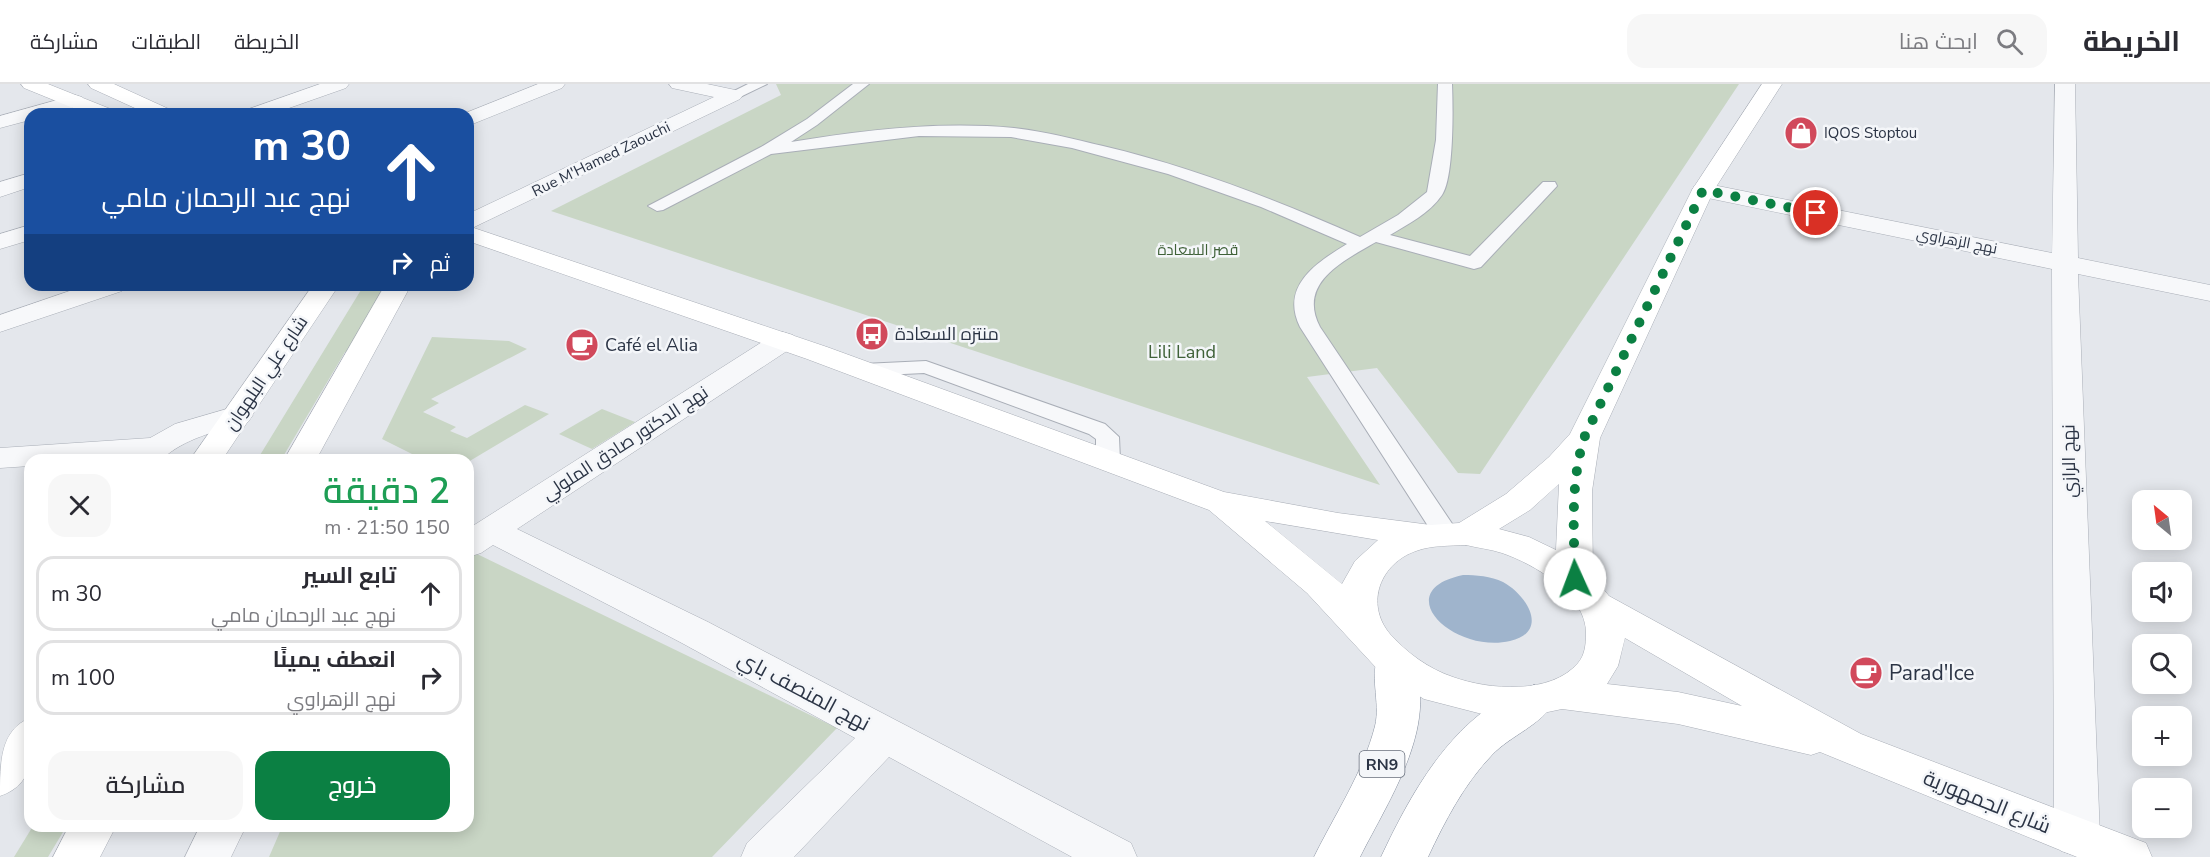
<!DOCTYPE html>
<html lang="ar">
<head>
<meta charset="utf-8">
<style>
  :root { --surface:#fff; --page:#f7f7f7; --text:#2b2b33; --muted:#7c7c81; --line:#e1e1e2; --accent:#0b8043 }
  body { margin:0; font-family:"Nunito Sans",Cairo,sans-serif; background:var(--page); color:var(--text); direction:rtl; height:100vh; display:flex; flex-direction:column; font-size:22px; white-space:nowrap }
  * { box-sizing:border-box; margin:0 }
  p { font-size:20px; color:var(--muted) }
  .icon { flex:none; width:33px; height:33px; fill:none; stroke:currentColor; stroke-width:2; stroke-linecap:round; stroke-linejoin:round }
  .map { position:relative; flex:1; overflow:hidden; direction:ltr }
  .details { position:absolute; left:24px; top:370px; width:450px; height:378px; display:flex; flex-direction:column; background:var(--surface); border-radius:18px; box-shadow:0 3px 15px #0003; direction:rtl }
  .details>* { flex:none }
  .hud { position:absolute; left:24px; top:24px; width:450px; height:183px; border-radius:18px; box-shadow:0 3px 15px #0003; direction:rtl; background:#1a4fa0; color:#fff; overflow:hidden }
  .needle { width:39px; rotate:331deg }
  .tools { position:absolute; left:2132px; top:406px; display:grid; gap:12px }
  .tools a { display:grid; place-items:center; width:60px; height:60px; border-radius:12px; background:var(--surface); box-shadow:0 3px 15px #0003; font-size:30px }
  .pin { position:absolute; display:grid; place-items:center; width:51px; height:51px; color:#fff; margin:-26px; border:3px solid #fff; border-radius:50%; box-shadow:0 2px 6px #0007 }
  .me { position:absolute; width:66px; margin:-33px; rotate:358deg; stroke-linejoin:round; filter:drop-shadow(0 0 4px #0008) }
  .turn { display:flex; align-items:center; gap:21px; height:126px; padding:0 24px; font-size:27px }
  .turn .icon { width:78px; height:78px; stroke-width:2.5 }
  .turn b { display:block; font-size:42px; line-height:51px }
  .then { display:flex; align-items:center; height:57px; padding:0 24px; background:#0003; gap:12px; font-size:22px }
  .round { display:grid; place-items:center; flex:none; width:63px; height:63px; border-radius:18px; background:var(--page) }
  .headline { display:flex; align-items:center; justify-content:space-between; height:102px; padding:0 24px }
  h1 { font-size:36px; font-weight:600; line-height:45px; color:#1e9e55 }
  .cta { display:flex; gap:12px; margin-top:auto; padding:12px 24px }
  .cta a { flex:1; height:69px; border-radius:18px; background:var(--accent); color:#fff; font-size:24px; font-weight:600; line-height:69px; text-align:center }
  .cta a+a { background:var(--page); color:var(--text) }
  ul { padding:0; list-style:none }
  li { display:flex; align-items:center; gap:18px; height:75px; margin:0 12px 9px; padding:0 12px; border:3px solid var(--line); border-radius:18px }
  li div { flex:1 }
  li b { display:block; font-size:22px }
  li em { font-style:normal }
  header { display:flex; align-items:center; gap:36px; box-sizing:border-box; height:84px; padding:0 30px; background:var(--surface); border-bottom:2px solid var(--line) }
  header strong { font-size:28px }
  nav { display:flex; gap:33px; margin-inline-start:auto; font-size:21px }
  .search { width:420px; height:54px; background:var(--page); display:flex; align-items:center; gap:15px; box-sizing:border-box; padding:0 21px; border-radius:18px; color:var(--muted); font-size:22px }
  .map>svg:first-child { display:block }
  .green { fill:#c9d6c5 }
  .water { fill:#9fb4cc }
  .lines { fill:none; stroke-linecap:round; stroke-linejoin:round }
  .lane-casing { stroke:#a9aeb7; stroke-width:2 }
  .street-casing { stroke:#a9aeb7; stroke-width:1 }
  .secondary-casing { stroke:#a9aeb7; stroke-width:1 }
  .highway-casing { stroke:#8b94a3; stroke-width:1 }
  .lane { fill:#f7f8fa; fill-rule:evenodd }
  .street { fill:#f7f8fa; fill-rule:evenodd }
  .secondary { fill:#fff; fill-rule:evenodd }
  .highway { fill:#fff; fill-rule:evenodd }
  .route { stroke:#0b8043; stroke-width:10; stroke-dasharray:0 18 }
  .labels { text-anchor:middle; stroke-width:5; stroke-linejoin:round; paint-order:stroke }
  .far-poi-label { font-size:15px; fill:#2b3445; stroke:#f4f6f9; text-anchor:start }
  .far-street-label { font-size:15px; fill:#2b3445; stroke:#f4f6f9 }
  .far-park-label { font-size:15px; fill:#3f6138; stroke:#f4f6f9 }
  .shield { fill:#f4f6f9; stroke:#676e7b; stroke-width:1.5 }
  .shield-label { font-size:16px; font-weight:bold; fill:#2b3445 }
  .poi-label { font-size:18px; fill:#2b3445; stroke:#f4f6f9; text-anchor:start }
  .park-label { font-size:18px; fill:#3f6138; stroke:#f4f6f9 }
  .street-label { font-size:18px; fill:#2b3445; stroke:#f4f6f9 }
  .near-poi-label { font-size:21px; fill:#2b3445; stroke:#f4f6f9; text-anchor:start }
  .near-street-label { font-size:21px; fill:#2b3445; stroke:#f4f6f9 }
</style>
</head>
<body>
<header>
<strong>الخريطة</strong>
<div class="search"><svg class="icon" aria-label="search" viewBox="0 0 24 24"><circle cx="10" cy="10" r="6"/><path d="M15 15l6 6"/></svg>ابحث هنا</div>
<nav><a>الخريطة</a><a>الطبقات</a><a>مشاركة</a></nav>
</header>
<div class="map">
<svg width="2210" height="773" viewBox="0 0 2210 773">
  <rect width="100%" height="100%" fill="#e4e7ec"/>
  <!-- green -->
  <g class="green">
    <polygon points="776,0 1739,0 1480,390 1458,389 1377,284 1307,293 1380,401 551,127 781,11"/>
    <polygon points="364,201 398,201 364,266 345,268 281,376 257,376"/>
    <polygon points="432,253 509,257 527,265 431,315 439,319 423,328 456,343 450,347 467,354 525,321 549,330 468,378 424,376 382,355"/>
    <polygon points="602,325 635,338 592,365 559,350"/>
    <polygon points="473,468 837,644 712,773 269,773 282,743 468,742 468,471"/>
    <polygon points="33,742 66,743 48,773 14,773"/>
  </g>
  <!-- water -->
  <path class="water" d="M1463 491C1476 491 1491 492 1503 498 1527 511 1550 548 1510 557 1454 570 1387 507 1463 491Z"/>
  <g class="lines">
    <defs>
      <g id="lane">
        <polygon points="748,0 767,0 738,14 728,14 726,11"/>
        <path d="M853 0H869L817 41 791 58C864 46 940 37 1014 44 1044 47 1073 55 1103 62 1192 83 1277 116 1360 153L1398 131 1427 108 1436 56 1438 0H1452C1453 23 1454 94 1442 111 1429 130 1408 140 1390 151L1470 172 1543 98H1555L1557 102 1481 183 1474 185 1376 158C1343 177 1297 199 1320 243L1459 450 1455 456 1446 458 1437 456 1300 243C1280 202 1316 179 1347 160L1261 123 1168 90 1072 64 1011 53 919 52 771 70 663 126 657 127 648 122 761 63 807 35Z"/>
        <polygon points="926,277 1105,340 1119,353 1120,376 1116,381 1100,381 1096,376 1096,355 1089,350 924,289 863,292 855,291 852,286 855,281 863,280"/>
      </g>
      <g id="street">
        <polygon points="320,0 349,0 346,4 272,30 243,30 246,26"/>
        <polygon points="538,0 565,0 562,4 475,39 468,41 468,30 463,30"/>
        <polygon points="669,0 707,0 740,7 743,11 740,15 468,146 468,130 714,13 672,4"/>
        <polygon points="2055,0 2075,0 2078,174 2210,201 2210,217 2078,190 2100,753 2093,767 2077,772 2061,767 2054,753 2052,185 1703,113 1695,111 1692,106 1695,101 1703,99 2052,169"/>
        <polygon points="75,11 82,13 85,17 82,21 51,30 30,30 30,36 0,44 0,32"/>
        <polygon points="30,89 30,103 0,113 0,98"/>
        <polygon points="30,141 30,156 0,165 0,150"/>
        <polygon points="87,201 126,201 122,207 0,248 0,231"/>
        <polygon points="783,248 793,251 797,257 793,263 517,445 708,538 1131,759 1137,773 1072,773 889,673 794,773 741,773 747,759 855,654 680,558 493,461 481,469 468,473 468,445 773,251"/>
        <path d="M237 322 248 324 253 331 248 338C218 347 184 354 161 376H30V382L0 384V364L150 354 175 340Z"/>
        <polygon points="200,742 246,742 231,773 185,773"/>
      </g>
      <g id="secondary">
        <polygon points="21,0 48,0 113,26 116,30 88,30 24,4"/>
        <polygon points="88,0 114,0 171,26 174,30 148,30 91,4"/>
        <path d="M1762 0H1782L1714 106 1600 354 1592 407 1593 493 1609 512 1861 650 2146 759 2152 773H2077L1820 668 1811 671 1678 640 1562 625 1529 632 1486 631 1424 615 1381 589 1307 509 1209 426 807 275 468 157V142L827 263 1224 408 1338 429 1431 441 1459 439 1506 410 1549 373 1570 350 1692 106ZM1559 400 1556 466 1529 453 1499 445 1530 426ZM1265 437 1378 456 1355 477 1342 500ZM1466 461C1478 464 1490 465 1502 469 1534 480 1586 510 1586 549 1586 560 1585 571 1578 579 1551 611 1489 606 1453 593 1429 585 1407 569 1390 550 1364 519 1381 479 1416 467 1432 461 1450 462 1466 461ZM1625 554 1742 622 1678 608 1607 600 1618 582Z"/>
        <polygon points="313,201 339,201 222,376 190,376"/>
        <polygon points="385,201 411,201 316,376 284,376"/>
        <path d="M30 634C30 667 38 699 0 712 0 679 0 646 30 634Z"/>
        <polygon points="69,742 116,742 100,773 53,773"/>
      </g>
      <g id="highway">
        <path d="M1394 564 1408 569C1445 634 1389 715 1360 773H1314C1335 730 1363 689 1375 642 1381 618 1368 589 1380 569Z"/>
        <path d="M1534 601 1549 606 1555 617C1542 641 1511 651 1492 671 1464 700 1445 737 1428 773H1381C1413 705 1457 625 1534 601Z"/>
      </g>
    </defs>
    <!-- lane casing -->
    <use href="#lane" class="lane-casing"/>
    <!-- street casing -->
    <use href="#street" class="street-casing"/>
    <!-- secondary casing -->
    <use href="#secondary" class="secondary-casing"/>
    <!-- highway casing -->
    <use href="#highway" class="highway-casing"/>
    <!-- lane -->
    <use href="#lane" class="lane"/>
    <!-- street -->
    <use href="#street" class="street"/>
    <!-- secondary -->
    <use href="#secondary" class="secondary"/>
    <!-- highway -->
    <use href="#highway" class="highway"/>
  </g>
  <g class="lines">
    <!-- route -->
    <path class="route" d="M1575 495C1574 447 1570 401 1584 354L1703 106 1816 129"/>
  </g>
  <!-- icons -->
  <defs>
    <symbol id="shop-disc" viewBox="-11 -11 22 22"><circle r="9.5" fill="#d1495b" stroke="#f4f6f9"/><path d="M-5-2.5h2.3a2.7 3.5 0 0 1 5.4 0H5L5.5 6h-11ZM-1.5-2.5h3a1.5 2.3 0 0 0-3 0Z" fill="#fff"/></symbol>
    <symbol id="bus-disc" viewBox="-11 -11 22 22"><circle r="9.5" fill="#d1495b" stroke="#f4f6f9"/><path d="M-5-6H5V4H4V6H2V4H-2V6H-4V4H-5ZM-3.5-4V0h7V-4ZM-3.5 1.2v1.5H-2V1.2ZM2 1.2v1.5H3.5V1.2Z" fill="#fff"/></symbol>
    <symbol id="cafe-disc" viewBox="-11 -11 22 22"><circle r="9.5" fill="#d1495b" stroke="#f4f6f9"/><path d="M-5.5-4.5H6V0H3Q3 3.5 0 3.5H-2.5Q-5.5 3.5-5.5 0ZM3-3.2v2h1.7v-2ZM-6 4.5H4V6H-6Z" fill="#fff"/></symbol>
  </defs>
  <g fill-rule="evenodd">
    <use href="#shop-disc" x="1782" y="30" width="38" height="38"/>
    <use href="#bus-disc" x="853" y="231" width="38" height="38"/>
    <use href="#cafe-disc" x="563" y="242" width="38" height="38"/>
    <use href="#cafe-disc" x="1847" y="570" width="38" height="38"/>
  </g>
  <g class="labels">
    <!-- far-poi labels -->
    <g class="far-poi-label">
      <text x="1824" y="54">IQOS Stoptou</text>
    </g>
    <!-- far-street labels -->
    <g class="far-street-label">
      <text transform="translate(601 75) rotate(-26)" y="5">Rue M'Hamed Zaouchi</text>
      <text transform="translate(1957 157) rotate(11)" y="5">نهج الزهراوي</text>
    </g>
    <!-- far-park labels -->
    <g class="far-park-label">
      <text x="1198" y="171">قصر السعادة</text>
    </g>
    <!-- shield labels -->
    <rect class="shield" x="1359.5" y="667" width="45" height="26" rx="4.5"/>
    <g class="shield-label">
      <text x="1382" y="686">RN9</text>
    </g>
    <!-- poi labels -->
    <g class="poi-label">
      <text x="895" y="256">منتزه السعادة</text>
      <text x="605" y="267">Café el Alia</text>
    </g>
    <!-- park labels -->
    <g class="park-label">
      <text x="1182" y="274">Lili Land</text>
    </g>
    <!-- street labels -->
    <g class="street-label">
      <text transform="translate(266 289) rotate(-56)" y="6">شارع علي البلهوان</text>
      <text transform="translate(625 359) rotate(-33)" y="6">نهج الدكتور صادق الملولي</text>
      <text transform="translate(2069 377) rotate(-91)" y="6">نهج الرازي</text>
    </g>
    <!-- near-poi labels -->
    <g class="near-poi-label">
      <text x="1889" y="596">Parad'Ice</text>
    </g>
    <!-- near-street labels -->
    <g class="near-street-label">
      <text transform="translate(804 607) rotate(28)" y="7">نهج المنصف باي</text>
      <text transform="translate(1987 718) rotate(22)" y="7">شارع الجمهورية</text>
    </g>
  </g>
</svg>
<div class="tools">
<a><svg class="needle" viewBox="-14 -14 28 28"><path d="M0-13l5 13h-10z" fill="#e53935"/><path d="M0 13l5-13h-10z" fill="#7c7c81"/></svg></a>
<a><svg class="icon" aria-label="sound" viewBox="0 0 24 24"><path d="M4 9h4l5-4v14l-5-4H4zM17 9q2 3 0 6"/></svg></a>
<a><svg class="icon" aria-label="search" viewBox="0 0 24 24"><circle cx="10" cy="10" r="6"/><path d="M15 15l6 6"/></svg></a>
<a>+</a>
<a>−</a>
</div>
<div class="pin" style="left:1816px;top:129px;background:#d93025"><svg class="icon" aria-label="arrive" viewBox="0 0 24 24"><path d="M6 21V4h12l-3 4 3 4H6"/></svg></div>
<svg class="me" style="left:1575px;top:495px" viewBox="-20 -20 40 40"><circle r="19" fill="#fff"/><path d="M0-13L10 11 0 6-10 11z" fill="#0b8043"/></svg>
<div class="hud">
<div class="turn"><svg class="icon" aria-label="ahead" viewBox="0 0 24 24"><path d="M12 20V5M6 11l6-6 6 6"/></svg><div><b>30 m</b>نهج عبد الرحمان مامي</div></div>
<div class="then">ثم<svg class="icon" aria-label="right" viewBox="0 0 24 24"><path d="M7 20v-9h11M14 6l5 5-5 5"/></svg></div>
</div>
<section class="details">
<div class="headline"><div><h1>2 دقيقة</h1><p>150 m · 21:50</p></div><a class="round"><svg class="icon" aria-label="close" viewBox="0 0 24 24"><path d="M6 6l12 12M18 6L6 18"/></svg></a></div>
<ul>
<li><svg class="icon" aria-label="ahead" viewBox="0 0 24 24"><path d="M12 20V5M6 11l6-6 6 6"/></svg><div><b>تابع السير</b><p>نهج عبد الرحمان مامي</p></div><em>30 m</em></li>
<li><svg class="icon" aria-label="right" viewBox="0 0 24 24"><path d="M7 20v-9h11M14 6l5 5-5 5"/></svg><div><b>انعطف يمينًا</b><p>نهج الزهراوي</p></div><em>100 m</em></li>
</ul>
<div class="cta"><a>خروج</a><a>مشاركة</a></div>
</section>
</div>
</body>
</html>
